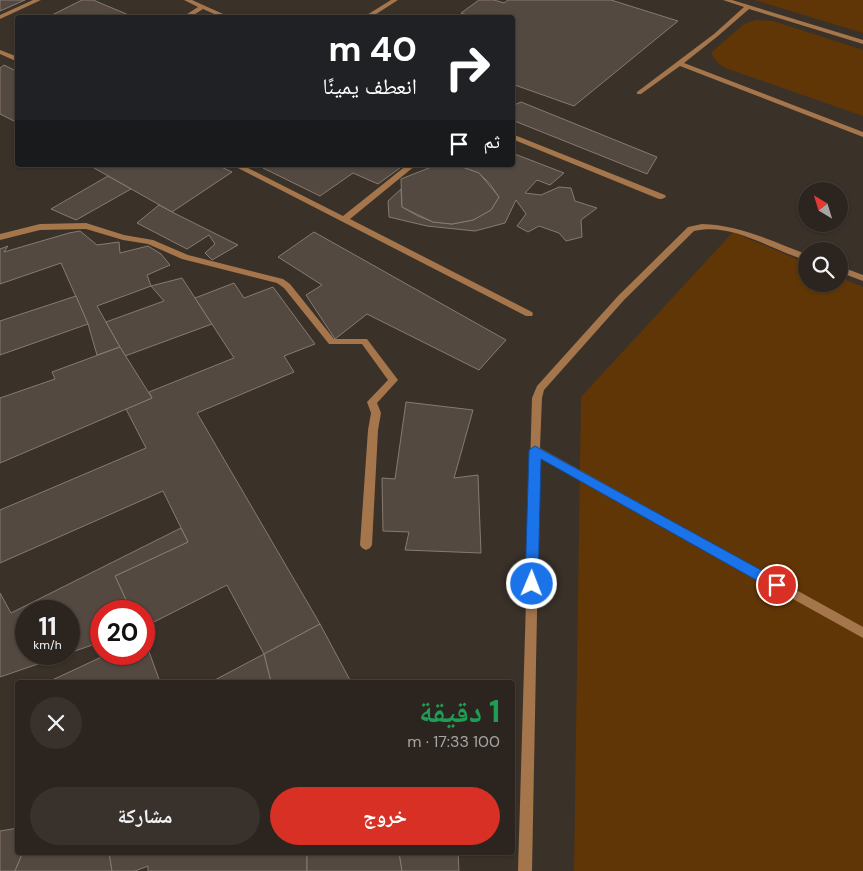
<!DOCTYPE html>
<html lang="ar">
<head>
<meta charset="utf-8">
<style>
  :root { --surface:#2c251f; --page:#38312c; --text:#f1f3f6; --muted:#a6a5a4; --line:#48423d; --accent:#d93025 }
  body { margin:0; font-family:"DM Sans","Noto Naskh Arabic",sans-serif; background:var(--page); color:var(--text); direction:rtl; height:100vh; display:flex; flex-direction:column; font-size:19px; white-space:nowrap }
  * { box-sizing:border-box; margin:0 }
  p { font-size:16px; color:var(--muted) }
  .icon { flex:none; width:28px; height:28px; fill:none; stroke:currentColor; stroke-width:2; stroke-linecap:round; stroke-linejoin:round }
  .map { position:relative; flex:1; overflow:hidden; direction:ltr }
  .panel { position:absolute; left:15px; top:680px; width:500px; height:175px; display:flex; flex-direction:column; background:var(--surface); border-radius:5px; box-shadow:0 1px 4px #0004,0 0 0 1px var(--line); direction:rtl }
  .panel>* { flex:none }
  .banner { position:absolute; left:15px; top:15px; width:500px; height:152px; border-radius:5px; box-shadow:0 1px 4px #0004,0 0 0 1px var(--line); direction:rtl; background:#202124; color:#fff; overflow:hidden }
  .needle { width:32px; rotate:322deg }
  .buttons { position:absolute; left:798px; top:182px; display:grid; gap:10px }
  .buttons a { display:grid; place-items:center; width:50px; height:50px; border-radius:50%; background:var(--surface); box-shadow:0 1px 4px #0004,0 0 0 1px var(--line); font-size:25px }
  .speed { position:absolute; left:15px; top:600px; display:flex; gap:10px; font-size:25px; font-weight:700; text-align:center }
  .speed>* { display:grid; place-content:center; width:65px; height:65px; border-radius:50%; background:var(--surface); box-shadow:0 1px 4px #0004,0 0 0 1px var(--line); line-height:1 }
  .speed small { font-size:12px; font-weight:400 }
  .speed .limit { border:8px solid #d22; background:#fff; color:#111 }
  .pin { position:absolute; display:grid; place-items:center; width:42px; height:42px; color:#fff; margin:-21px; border:2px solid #fff; border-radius:50%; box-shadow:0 1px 5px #0007 }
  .me { position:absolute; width:55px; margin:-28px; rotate:1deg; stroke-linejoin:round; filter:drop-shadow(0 0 4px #0008) }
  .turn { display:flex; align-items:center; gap:18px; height:105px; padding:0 15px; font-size:22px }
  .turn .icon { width:65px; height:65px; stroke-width:2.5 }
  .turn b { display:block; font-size:35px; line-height:42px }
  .then { display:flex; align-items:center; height:48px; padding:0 15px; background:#0003; gap:10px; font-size:19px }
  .round { display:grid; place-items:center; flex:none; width:52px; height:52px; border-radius:26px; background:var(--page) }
  .summary { display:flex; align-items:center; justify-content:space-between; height:85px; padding:0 15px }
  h1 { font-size:30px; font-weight:800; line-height:38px; color:#1e9e55 }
  .cta { display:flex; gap:10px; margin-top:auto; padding:10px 15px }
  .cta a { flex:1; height:58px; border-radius:30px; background:var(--accent); color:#fff; font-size:20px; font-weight:800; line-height:58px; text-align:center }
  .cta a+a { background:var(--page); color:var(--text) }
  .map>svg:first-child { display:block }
  .green { fill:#613606 }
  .building { fill:#534941; stroke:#867b72 }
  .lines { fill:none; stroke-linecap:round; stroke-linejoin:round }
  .lane { fill:#a5754b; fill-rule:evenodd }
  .street { fill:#a5754b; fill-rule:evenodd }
  .route { fill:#1a73e8; stroke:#114b97 }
</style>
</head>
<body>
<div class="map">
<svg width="863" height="871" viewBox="0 0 863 871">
  <rect width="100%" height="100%" fill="#3a3129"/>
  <!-- green -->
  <g class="green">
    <polygon points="755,0 863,0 863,33"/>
    <polygon points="756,20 773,21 863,50 863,116 728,69 719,64 711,54 712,52 744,24"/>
    <polygon points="733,232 806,263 806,284 839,284 839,277 863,287 863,871 574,871 581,397"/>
  </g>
  <!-- building -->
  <g class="building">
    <polygon points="0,0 25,0 0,11"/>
    <polygon points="82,0 93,0 136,18 46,18"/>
    <polygon points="479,0 494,0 504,3 508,0 611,0 678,21 574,106 512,84 512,18 475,18 461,13"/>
    <polygon points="4,65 18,72 18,123 0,114 0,68"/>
    <polygon points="521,102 657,157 647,174 512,120 512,106"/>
    <polygon points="512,153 564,173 550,185 537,180 525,193 541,195 559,187 571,188 575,201 597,208 581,220 582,237 566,241 559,233 539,226 528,232 517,226 526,214 516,200 505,223 475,231 427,226 389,217 388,201 401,189 402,207 418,216 433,222 452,224 473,220 491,210 499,197 490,184 479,173 459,166 434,166 512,165"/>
    <polygon points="101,165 217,165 232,172 172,212 94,168"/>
    <polygon points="268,165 404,165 378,184 353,173 320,196 263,168"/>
    <polygon points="434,166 459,166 479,173 499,197 491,210 473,220 452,224 433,222 402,207 401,179"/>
    <polygon points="108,176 131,189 76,220 51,209"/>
    <polygon points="159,205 172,212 238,245 212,260 205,253 215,244 209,235 187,249 137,223"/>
    <polygon points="80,231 97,245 119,242 120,253 148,246 161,254 170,265 147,275 151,286 97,306 120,347 97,355 88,324 61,263 0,284 0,249 8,246 4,252 69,233"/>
    <polygon points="314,232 506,340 479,370 367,314 335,339 306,295 322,285 278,257"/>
    <polygon points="182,278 212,324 125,356 106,322 164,301 151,286"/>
    <polygon points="234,283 244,298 273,287 315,344 284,356 294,372 197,413 320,624 264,654 227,585 144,627 144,611 131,611 115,576 188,542 163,491 0,563 0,510 146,448 126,409 152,398 149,392 234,358 195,298"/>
    <polygon points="76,296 88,324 0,355 0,321"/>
    <polygon points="120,347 152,398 0,463 0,398 55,379 52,372"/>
    <polygon points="406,402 473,410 454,478 478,475 481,553 405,550 409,532 383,531 382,478 395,479"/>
    <polygon points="181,528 188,542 115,576 131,611 101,611 101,642 69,653 69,611 26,611 26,654 67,654 0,677 0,593 11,613"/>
    <polygon points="320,624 351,682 271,682 264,654"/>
    <polygon points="144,638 160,682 48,682 108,654 144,654"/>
    <polygon points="264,654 271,682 211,682"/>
    <polygon points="18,828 18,852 23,852 15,871 0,871 0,831"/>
    <polygon points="23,852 109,852 112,871 15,871"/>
    <polygon points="109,852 307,852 307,871 148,871 148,866 135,871 112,871"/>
    <polygon points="307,852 399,852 402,871 307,871"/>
    <polygon points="399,852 458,852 459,871 402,871"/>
  </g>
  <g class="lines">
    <!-- lane -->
    <g class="lane">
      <polygon points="33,0 41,0 0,19 0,15"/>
      <polygon points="184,0 192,0 232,18 223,18 203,9 189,18 181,18 198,7"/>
      <polygon points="391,0 398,0 370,18 362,18"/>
      <polygon points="723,0 732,0 863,40 863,44 749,9 718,36 684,63 863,132 863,137 680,66 641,94 637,94 637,92 714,34 744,7"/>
      <polygon points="0,50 18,57 18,62 0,54"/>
      <polygon points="512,134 665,195 666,197 662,199 659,199 512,139"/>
      <polygon points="232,165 242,165 343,216 407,165 416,165 350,219 532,312 533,314 532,316 526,316"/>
      <path d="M702 224C739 225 772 241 806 254V260C770 250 733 222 694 231L624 300 544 390 542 398 540 448 863 627V638L540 458 532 871H518L532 398 537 386 618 296 688 227Z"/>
      <polygon points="839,266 863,275 863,281 839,272"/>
    </g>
    <!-- street -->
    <polygon class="street" points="86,223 124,235 153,240 188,255 283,279 290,284 334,339 367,339 398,380 377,403 381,413 378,430 372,545 370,548 366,550 362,548 360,545 368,430 371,413 367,402 388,380 362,344 329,344 284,288 277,283 182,259 148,244 123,240 86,229 40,230 0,240 0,234 40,224"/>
  </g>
  <!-- route -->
  <polygon class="route" points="535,446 781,581 783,585 781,589 777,590 772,589 541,459 538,584 536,588 532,590 527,588 525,584 529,450"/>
</svg>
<div class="buttons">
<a><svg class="needle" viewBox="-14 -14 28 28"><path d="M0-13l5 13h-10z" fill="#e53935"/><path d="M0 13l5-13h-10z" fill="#a6a5a4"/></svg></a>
<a><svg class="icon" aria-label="search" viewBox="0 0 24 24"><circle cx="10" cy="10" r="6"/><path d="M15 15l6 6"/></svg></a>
</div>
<div class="speed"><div>11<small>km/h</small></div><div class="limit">20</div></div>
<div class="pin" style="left:777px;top:585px;background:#d93025"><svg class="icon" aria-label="arrive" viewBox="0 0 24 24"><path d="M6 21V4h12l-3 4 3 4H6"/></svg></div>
<svg class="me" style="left:532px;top:584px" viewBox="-20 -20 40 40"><circle r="17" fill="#1a73e8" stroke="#fff" stroke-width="3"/><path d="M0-11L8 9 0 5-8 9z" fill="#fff"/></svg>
<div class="banner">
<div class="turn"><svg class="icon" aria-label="right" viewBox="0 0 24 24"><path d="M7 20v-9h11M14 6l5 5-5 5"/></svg><div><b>40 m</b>انعطف يمينًا</div></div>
<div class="then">ثم<svg class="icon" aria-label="arrive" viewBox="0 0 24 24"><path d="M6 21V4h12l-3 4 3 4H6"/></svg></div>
</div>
<section class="panel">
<div class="summary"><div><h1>1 دقيقة</h1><p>100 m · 17:33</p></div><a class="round"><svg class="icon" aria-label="close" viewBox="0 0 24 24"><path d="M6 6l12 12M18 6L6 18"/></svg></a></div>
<div class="cta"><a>خروج</a><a>مشاركة</a></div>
</section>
</div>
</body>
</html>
